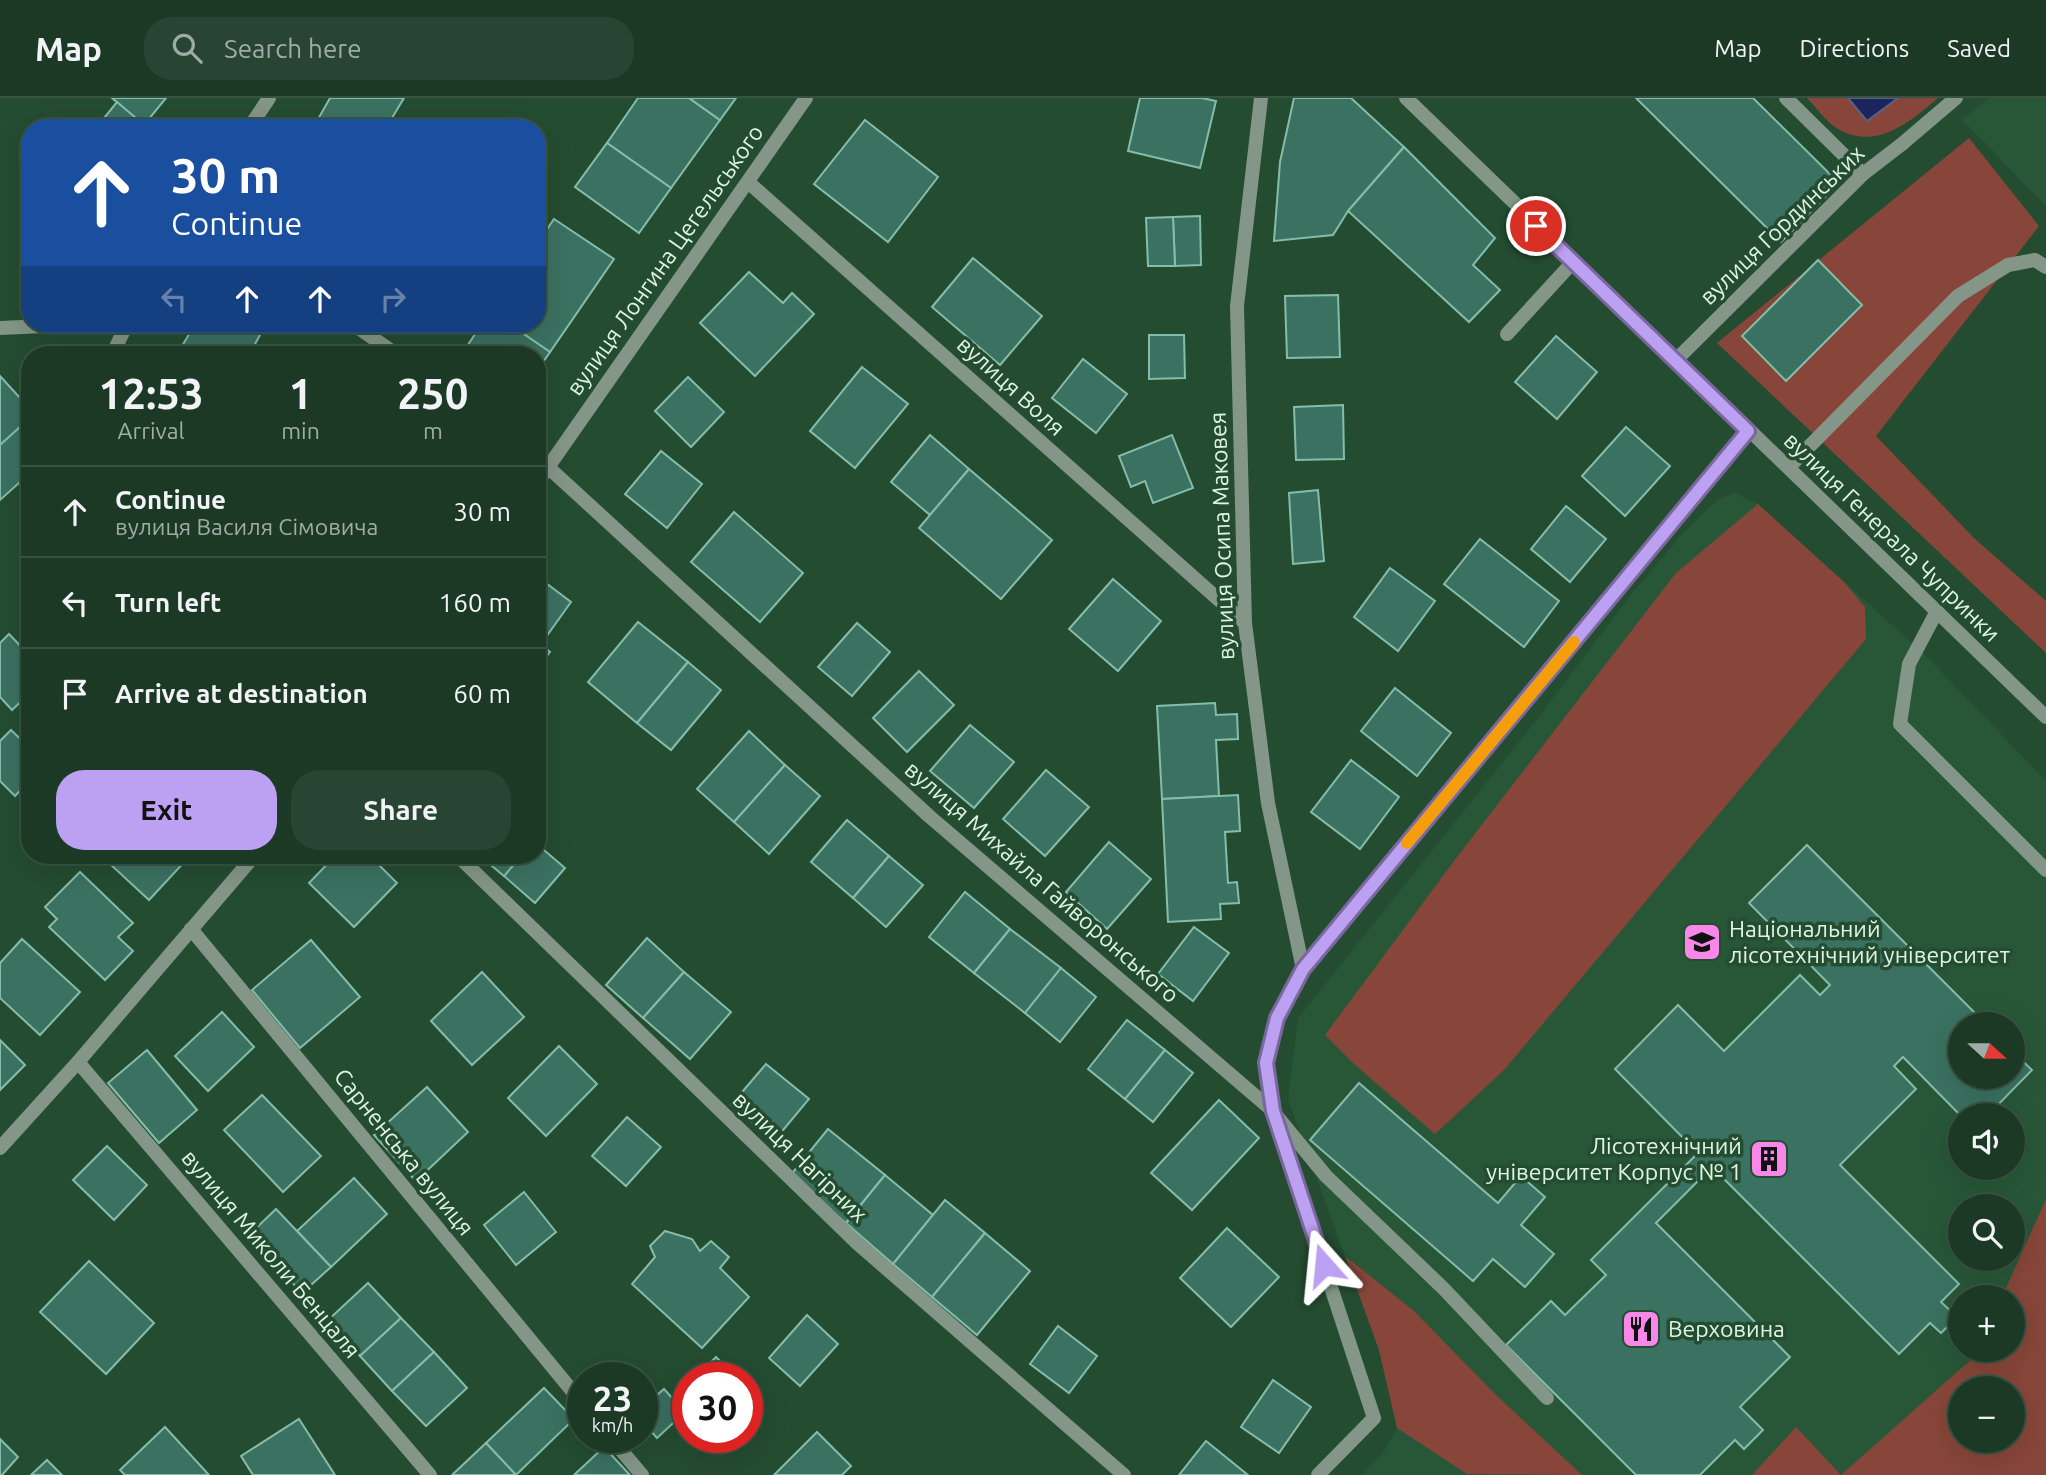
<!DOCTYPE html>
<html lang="en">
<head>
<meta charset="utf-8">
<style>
  :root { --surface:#1b3925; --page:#284432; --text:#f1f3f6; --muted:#a0aca7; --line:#395342; --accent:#bca0f2 }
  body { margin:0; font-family:Ubuntu,sans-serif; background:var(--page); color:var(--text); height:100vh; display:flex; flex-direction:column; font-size:26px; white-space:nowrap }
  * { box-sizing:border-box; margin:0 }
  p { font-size:23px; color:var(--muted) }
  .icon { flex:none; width:38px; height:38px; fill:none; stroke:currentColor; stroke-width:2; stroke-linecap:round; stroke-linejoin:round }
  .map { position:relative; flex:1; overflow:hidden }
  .panel { position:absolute; left:21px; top:248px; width:525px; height:518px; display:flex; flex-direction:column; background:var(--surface); border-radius:28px; box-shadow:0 7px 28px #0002,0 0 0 2px var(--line) }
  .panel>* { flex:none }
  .guide { position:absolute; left:21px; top:21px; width:525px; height:214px; border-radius:28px; box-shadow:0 7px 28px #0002,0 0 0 2px var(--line); background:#1a4fa0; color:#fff; overflow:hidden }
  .needle { width:46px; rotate:111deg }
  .controls { position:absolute; left:1948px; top:914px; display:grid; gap:14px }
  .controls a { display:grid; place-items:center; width:77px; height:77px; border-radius:50%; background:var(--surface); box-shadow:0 7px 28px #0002,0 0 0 2px var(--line); font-size:35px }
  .speed { position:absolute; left:567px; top:1264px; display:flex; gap:14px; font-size:35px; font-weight:700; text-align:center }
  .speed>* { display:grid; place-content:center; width:91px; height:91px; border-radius:50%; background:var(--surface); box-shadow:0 7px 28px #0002,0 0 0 2px var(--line); line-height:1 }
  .speed small { font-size:18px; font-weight:400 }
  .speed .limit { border:10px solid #d22; background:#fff; color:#111 }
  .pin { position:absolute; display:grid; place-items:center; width:60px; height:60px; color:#fff; margin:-30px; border:4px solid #fff; border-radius:50%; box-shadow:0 2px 7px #0007 }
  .me { position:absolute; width:77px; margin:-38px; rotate:342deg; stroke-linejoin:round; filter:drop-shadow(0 0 5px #0008) }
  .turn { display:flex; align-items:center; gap:24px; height:147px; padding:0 35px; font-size:32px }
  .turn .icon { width:91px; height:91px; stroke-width:2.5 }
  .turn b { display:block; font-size:49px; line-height:60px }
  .lanes { display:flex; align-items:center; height:66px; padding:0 35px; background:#0003; justify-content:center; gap:35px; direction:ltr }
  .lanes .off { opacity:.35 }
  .eta { display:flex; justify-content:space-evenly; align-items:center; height:119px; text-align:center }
  .eta b { font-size:42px; font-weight:600; line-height:49px }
  .action { display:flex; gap:14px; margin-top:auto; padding:14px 35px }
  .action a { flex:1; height:80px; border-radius:28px; background:var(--accent); color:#111; font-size:28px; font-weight:600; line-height:80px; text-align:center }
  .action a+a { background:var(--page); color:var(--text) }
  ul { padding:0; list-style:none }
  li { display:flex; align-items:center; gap:21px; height:91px; padding:0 35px; border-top:2px solid var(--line) }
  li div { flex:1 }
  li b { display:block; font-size:26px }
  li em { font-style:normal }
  header { display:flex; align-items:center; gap:42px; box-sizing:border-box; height:98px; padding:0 35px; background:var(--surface); border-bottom:2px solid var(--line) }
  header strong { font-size:33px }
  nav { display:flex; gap:38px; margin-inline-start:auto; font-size:24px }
  .search { width:490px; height:63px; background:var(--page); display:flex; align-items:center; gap:18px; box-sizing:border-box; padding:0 24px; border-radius:28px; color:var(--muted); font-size:26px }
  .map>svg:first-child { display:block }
  .built { fill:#285738; fill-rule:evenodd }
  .green { fill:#874639; fill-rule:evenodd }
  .water { fill:#1d245c; stroke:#576385; stroke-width:2 }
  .building { fill:#3b7161; stroke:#85bdab; stroke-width:2 }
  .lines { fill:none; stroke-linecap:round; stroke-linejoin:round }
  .lane { stroke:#849688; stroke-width:14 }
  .street { stroke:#849688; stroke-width:14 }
  .route-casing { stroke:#7a689d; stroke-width:18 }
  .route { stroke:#bca0f2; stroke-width:12 }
  .slow { stroke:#f59e0b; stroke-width:12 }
  .labels { text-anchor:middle; stroke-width:7; stroke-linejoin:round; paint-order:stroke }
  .street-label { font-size:23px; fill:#dff5e4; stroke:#244c31 }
  .poi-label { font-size:23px; fill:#dff5e4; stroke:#244c31; text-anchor:start }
</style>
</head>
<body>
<header>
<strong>Map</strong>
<div class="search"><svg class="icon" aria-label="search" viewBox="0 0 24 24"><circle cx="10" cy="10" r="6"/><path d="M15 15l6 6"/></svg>Search here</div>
<nav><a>Map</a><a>Directions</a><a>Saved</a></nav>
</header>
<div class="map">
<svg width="2046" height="1377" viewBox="0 0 2046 1377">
  <rect width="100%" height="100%" fill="#244c31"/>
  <!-- built -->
  <g class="built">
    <polygon points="1989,0 2046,0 2046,108 1962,22"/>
    <path d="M1735 395 1758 406 1925 557 2046 683V1377H1362L1382 1357 1397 1330 1379 1252 1288 1001 1298 920 1527 634 1633 494 1678 441 1717 402ZM1960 926H2012V978H1960ZM1960 1017H2012V1069H1960ZM1960 1108H2012V1160H1960ZM1960 1199H2012V1251H1960ZM1960 1290H2012V1342H1960Z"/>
  </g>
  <!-- green -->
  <g class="green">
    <path d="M1807 0H1938C1910 24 1876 53 1838 31 1826 24 1816 9 1807 0Z"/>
    <polygon points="1969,40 2039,128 1876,338 1975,441 2046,503 2046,555 1717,245"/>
    <polygon points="1758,406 1844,484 1865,509 1866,541 1504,972 1435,1036 1354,966 1325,937 1457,759 1676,475"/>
    <path d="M2046 1101V1377H1752L1796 1329 1841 1377 1975 1258 1978 1251H2012V1199H2002ZM1960 1290H2012V1342H1960Z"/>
    <polygon points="1345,1158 1414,1213 1495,1296 1582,1377 1467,1376 1397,1330 1379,1252"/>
  </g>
  <!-- water -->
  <polygon class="water" points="1848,0 1898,0 1867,23"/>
  <!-- building -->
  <g class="building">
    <polygon points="112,0 166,0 144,27"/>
    <polygon points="330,0 404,0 386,30 313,30"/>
    <polygon points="638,0 689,0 720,22 671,90 607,45"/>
    <polygon points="689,0 736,0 720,22"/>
    <polygon points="1140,0 1202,0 1216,3 1200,70 1128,53"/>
    <polygon points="1294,0 1351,0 1404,49 1348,113 1333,137 1274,143 1280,64"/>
    <polygon points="1636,0 1753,0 1839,85 1781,144"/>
    <polygon points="117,4 144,27 141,30 96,30"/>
    <polygon points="865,22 938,79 888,144 814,86"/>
    <polygon points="607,45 671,90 639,135 575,89"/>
    <polygon points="1404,49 1495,140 1473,167 1500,192 1469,224 1348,113"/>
    <polygon points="1200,118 1201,167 1175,168 1173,119"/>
    <polygon points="1173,119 1175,168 1148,168 1146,120"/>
    <polygon points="554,121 614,161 550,254 509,226 537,226 537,146"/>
    <polygon points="973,160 1042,218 1000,267 932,209"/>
    <polygon points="1818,162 1862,207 1786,283 1742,238"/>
    <polygon points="749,174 783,205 792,195 814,216 755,278 700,225"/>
    <polygon points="1338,197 1340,259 1287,260 1285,198"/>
    <polygon points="195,226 266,226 249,257 193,257 181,250"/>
    <polygon points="482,226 509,226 550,254 537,273 537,257 461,257"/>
    <polygon points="1149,237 1184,237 1185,280 1149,281"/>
    <polygon points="1556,238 1597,274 1557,321 1515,284"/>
    <polygon points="1083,261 1127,296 1096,335 1052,300"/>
    <polygon points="862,269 908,306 855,370 810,333"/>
    <polygon points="0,278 30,311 30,320 0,347"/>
    <polygon points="688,279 724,314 691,349 655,313"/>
    <polygon points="1343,307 1344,361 1296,362 1294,309"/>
    <polygon points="30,320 30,375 0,402 0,347"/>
    <polygon points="1626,329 1670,368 1625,418 1582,378"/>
    <polygon points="930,337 969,371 930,417 891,384"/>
    <polygon points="1172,337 1193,390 1153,405 1145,383 1131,389 1119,358"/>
    <polygon points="661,353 702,386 667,430 625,396"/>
    <polygon points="969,371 1052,442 1001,501 919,430"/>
    <polygon points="1318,392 1324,463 1293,466 1289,395"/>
    <polygon points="1566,408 1606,441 1570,484 1531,451"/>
    <polygon points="734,414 803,475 760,524 691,464"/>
    <polygon points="1480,441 1559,503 1524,549 1444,486"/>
    <polygon points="1390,470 1435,503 1398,553 1354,519"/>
    <polygon points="538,479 571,504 541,546 537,543"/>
    <polygon points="1113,481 1161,523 1118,573 1069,531"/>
    <polygon points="638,524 688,564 637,625 588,584"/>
    <polygon points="857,525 890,554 852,598 818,569"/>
    <polygon points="9,536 30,558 30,595 12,612 0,599 0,545"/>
    <polygon points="537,543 550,554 537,571"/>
    <polygon points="688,564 721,592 671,652 637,625"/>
    <polygon points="919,573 954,607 907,654 873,620"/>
    <polygon points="1395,590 1451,635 1417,678 1361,633"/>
    <polygon points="1215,605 1216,617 1237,616 1238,641 1216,642 1219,698 1162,701 1157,608"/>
    <polygon points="970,627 1014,664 974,710 930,673"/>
    <polygon points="11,632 30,650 30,682 15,698 0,683 0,643"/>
    <polygon points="749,633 785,667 734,724 697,691"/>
    <polygon points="1351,662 1399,699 1360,751 1311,714"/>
    <polygon points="785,667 820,698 769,756 734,724"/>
    <polygon points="1046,672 1089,709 1045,758 1003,721"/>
    <polygon points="1238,697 1240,733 1225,734 1228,785 1237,784 1239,805 1220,806 1221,821 1168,824 1162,701"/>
    <polygon points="847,722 889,758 853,800 811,764"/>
    <polygon points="1109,744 1151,781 1107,831 1066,794"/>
    <polygon points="537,746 565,770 535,805 504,778 521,758 537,758"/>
    <polygon points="1807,747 1986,926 1960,926 1960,978 2012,978 2012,953 2032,972 1988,1017 1960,1017 1903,959 1894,968 1916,991 1840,1067 1959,1186 1941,1204 1957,1219 1941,1235 1930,1225 1899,1256 1712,1069 1656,1125 1790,1259 1740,1309 1763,1332 1744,1351 1735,1342 1700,1377 1636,1377 1506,1247 1551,1203 1565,1217 1606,1177 1591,1162 1698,1055 1615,971 1678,907 1724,953 1800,877 1820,897 1830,887 1749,805"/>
    <polygon points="117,758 188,758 189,759 149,802 110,766"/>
    <polygon points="335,758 370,758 397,785 354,829 309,785"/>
    <polygon points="480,758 521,758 504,778"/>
    <polygon points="889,758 923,787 886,829 853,800"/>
    <polygon points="80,774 133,825 118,839 133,853 105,882 49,829 57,821 45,809"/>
    <polygon points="965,794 1010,831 974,875 929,839"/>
    <polygon points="1194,829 1229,855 1193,903 1158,876"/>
    <polygon points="1010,831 1061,870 1025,915 974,875"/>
    <polygon points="647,840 684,874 643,920 606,887"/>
    <polygon points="22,841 80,894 40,937 0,900 0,865"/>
    <polygon points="311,842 360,899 300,950 252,892"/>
    <polygon points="1061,870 1096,899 1060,944 1025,915"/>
    <polygon points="482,874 524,919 472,967 431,923"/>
    <polygon points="684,874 731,914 690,961 643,920"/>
    <polygon points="222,914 254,949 208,993 175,958"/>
    <polygon points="1127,922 1165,952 1125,1001 1088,971"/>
    <polygon points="0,942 25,967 0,992"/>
    <polygon points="559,948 597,986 546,1038 508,1000"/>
    <polygon points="147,952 197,1012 159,1045 108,985"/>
    <polygon points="1165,952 1193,975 1153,1024 1125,1001"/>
    <polygon points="766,966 809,1001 774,1043 731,1007"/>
    <polygon points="1359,985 1498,1105 1521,1078 1545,1099 1521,1127 1554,1156 1525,1189 1493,1161 1473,1183 1310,1042"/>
    <polygon points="427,989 468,1034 416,1083 374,1037"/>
    <polygon points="262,997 321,1058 283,1094 224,1032"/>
    <polygon points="1219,1002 1259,1040 1192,1112 1151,1075"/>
    <polygon points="627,1019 661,1049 626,1088 592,1058"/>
    <polygon points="828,1031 885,1077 846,1125 789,1079"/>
    <polygon points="107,1048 147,1087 114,1122 73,1082"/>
    <polygon points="885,1077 933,1117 893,1166 846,1125"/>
    <polygon points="354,1080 387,1116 331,1169 297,1133"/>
    <polygon points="524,1094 556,1134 516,1167 484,1127"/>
    <polygon points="945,1102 985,1135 932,1199 893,1166"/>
    <polygon points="276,1111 331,1169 302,1195 248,1138"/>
    <polygon points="1227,1130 1279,1179 1231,1229 1180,1180"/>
    <polygon points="665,1133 692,1141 700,1153 711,1143 729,1159 720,1170 749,1199 702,1250 632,1186 655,1159 650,1148"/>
    <polygon points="985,1135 1030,1173 977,1237 932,1199"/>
    <polygon points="89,1163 154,1225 106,1276 40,1214"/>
    <polygon points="368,1185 401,1220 360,1258 327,1223"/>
    <polygon points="807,1217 838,1246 800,1288 769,1260"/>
    <polygon points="401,1220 434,1254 392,1293 360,1258"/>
    <polygon points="1058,1228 1097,1258 1069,1295 1030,1266"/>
    <polygon points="434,1254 467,1290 426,1328 392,1293"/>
    <polygon points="716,1259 736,1279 696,1279"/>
    <polygon points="1273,1282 1311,1309 1279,1355 1241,1329"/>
    <polygon points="544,1290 574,1321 516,1377 486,1345"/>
    <polygon points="664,1291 685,1314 657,1340 642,1323 642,1310"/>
    <polygon points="299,1321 335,1377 253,1377 241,1358"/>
    <polygon points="165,1329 209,1377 125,1377 120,1372"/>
    <polygon points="817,1334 851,1368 842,1377 774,1377"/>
    <polygon points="0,1341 18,1359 2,1377 0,1377"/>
    <polygon points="1206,1343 1248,1377 1179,1377"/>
    <polygon points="486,1345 516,1377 452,1377"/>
    <polygon points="604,1349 630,1377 574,1377"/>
    <polygon points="47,1362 62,1377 31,1377"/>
  </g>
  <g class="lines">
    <!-- lane -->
    <g class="lane">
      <polyline points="1786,0 1863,76"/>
      <polyline points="1507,236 1573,164"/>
      <polyline points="1675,263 1863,76 1902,46"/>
      <polyline points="1789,369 1958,198 2008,167 2035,162 2046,169"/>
      <polyline points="1937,513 1909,566 1900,626 2046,772"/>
      <polyline points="1275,1016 1326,1078 1444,1191 1547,1300"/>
    </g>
    <!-- street -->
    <g class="street">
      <polyline points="1261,0 1237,208 1245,525 1268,705 1303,871"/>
      <polyline points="1406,0 2046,619"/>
      <polyline points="249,30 269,0"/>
      <polyline points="1902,46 1956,0"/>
      <polyline points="748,84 1245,525"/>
      <polyline points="353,226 397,257"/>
      <polyline points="0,230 89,226"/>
      <polyline points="112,257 127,226"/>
      <polyline points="537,359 929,718 1273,1013"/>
      <polyline points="537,385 806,0"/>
      <polyline points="458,758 857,1145 1124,1377"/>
      <polyline points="191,831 583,1306"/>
      <polyline points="78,964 430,1377"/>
      <polyline points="0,1050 78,964 254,758"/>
      <polyline points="610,1339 642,1377"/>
      <polyline points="1318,1377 1374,1320 1273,1013 1266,965 1277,920 1303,871 1748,333"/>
    </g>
  </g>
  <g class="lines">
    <defs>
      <polyline id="route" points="1324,1167 1273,1013 1266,965 1277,920 1303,871 1748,333 1536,128"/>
    </defs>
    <!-- route casing -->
    <use href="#route" class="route-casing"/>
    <!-- route -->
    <use href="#route" class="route"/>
    <!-- slow -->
    <polyline class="slow" points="1407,745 1574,544"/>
  </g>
  <!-- icons -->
  <defs>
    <symbol id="university-square" viewBox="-11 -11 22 22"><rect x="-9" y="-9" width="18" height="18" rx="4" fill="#f987e9" stroke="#244c31"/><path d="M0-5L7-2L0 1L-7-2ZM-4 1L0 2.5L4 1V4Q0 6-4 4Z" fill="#111"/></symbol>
    <symbol id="building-square" viewBox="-11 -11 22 22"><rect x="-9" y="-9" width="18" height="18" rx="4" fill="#f987e9" stroke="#244c31"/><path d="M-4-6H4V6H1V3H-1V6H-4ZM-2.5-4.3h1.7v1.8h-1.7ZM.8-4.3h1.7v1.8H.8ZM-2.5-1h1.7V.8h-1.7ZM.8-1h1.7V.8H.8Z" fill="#111"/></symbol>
    <symbol id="restaurant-square" viewBox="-11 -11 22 22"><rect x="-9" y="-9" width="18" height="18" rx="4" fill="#f987e9" stroke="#244c31"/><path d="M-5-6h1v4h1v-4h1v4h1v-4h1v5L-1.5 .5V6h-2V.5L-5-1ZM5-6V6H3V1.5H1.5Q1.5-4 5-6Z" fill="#111"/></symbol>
  </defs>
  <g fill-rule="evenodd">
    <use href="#university-square" x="1680" y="822" width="44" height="44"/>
    <use href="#building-square" x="1747" y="1039" width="44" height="44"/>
    <use href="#restaurant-square" x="1619" y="1209" width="44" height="44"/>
  </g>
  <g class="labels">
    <!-- street labels -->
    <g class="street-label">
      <text transform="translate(1782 127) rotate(-44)" y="8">вулиця Гординських</text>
      <text transform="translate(665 162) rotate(-55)" y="8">вулиця Лонгина Цегельського</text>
      <text transform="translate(1011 288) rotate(42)" y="8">вулиця Воля</text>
      <text transform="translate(1222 438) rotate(-92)" y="8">вулиця Осипа Маковея</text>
      <text transform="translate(1892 439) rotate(44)" y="8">вулиця Генерала Чупринки</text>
      <text transform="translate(1042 784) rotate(41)" y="8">вулиця Михайла Гайворонського</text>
      <text transform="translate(404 1054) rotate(51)" y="8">Сарненська вулиця</text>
      <text transform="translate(800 1059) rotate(44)" y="8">вулиця Нагірних</text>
      <text transform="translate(271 1156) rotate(50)" y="8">вулиця Миколи Бенцаля</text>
    </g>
    <!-- poi labels -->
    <g class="poi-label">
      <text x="1729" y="839">Національний<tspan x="1729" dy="26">лісотехнічний університет</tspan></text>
      <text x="1742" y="1056" text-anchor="end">Лісотехнічний<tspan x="1742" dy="26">університет Корпус № 1</tspan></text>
      <text x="1668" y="1239">Верховина</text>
    </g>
  </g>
</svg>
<div class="controls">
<a><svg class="needle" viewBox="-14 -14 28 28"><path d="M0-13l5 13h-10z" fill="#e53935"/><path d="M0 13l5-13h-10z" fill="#a0aca7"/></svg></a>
<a><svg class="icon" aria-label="sound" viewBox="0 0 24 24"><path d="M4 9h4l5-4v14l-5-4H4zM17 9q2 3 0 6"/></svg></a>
<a><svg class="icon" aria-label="search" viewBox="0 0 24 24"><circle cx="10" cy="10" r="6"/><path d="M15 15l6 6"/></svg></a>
<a>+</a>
<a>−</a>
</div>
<div class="speed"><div>23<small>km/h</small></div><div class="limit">30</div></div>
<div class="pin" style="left:1536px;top:128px;background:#d93025"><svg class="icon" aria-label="arrive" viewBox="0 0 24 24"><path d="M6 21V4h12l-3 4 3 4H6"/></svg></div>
<svg class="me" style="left:1324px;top:1167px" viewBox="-20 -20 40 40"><path d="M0-17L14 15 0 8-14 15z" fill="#bca0f2" stroke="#fff" stroke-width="4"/></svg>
<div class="guide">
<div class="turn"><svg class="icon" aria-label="ahead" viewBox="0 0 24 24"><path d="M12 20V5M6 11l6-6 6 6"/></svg><div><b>30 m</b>Continue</div></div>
<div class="lanes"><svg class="icon off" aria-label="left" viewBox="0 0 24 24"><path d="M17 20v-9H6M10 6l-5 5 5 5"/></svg><svg class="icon" aria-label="ahead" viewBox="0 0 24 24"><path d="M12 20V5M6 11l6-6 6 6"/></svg><svg class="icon" aria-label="ahead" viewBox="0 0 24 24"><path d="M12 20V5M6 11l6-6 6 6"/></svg><svg class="icon off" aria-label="right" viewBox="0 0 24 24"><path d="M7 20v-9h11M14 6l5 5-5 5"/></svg></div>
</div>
<section class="panel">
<div class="eta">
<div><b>12:53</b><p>Arrival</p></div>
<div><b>1</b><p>min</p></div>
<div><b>250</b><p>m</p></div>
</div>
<ul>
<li><svg class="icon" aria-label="ahead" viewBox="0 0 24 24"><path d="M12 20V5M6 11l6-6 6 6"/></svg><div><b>Continue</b><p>вулиця Василя Сімовича</p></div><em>30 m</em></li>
<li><svg class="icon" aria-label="left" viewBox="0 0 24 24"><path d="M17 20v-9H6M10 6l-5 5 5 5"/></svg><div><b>Turn left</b></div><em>160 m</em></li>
<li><svg class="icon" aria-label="arrive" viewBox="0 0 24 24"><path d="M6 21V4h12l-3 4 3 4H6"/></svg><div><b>Arrive at destination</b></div><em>60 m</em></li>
</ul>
<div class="action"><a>Exit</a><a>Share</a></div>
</section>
</div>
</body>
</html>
